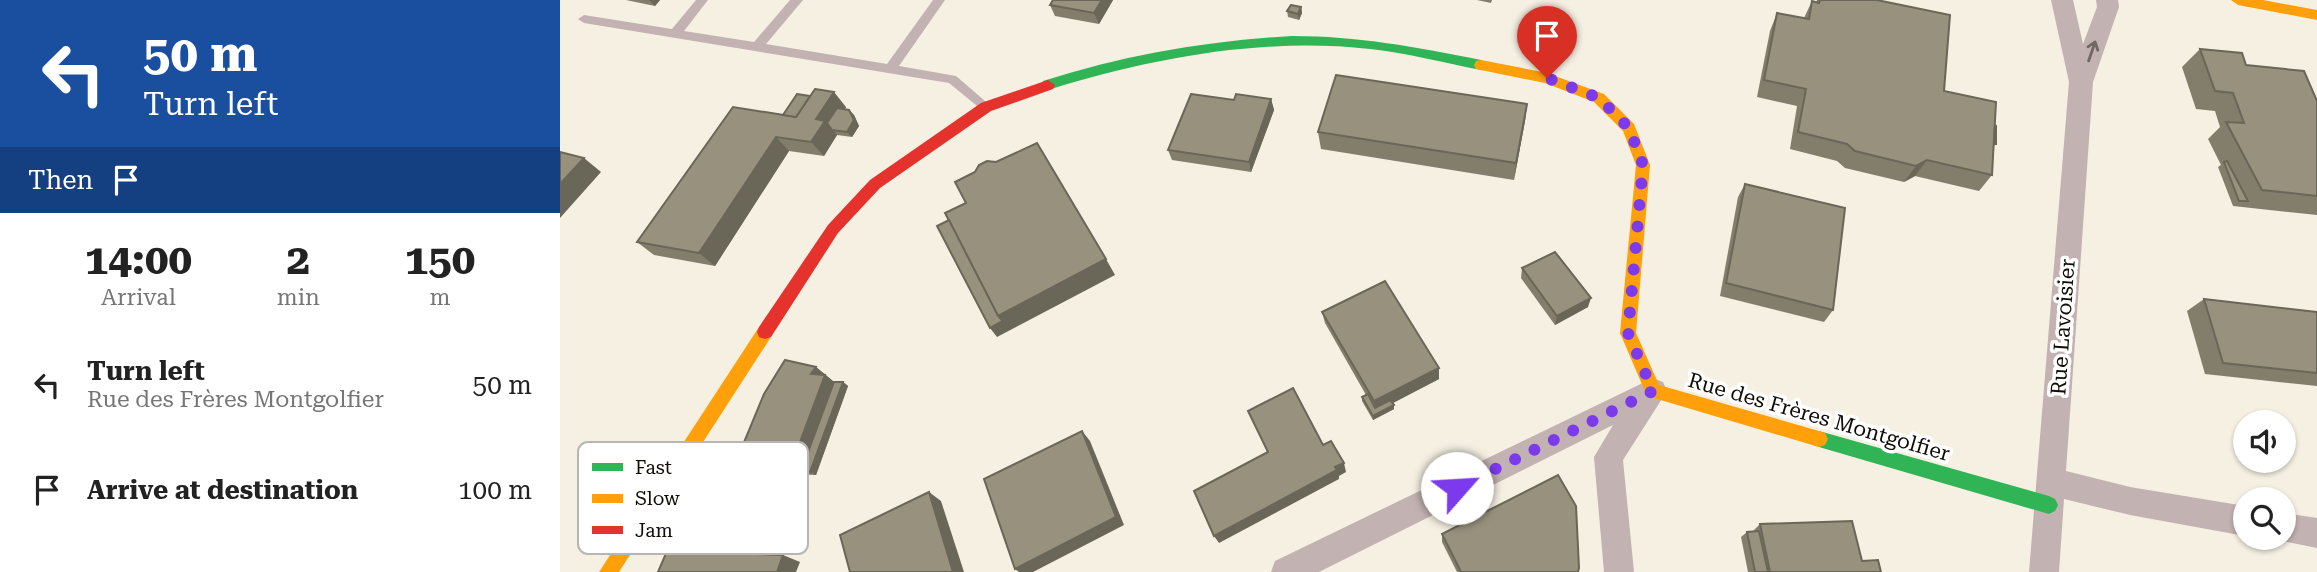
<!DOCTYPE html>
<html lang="en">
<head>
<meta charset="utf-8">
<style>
  :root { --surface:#fff; --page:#f6f6f6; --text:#222; --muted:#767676 }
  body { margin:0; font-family:"Roboto Serif",serif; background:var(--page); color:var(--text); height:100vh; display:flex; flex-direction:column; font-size:26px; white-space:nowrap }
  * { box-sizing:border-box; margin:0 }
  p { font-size:23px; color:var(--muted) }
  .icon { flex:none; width:38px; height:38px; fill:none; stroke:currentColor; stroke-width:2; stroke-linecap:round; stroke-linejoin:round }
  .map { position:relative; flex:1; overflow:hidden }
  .sheet { display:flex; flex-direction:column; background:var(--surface); width:560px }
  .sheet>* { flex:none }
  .hud { background:#1a4fa0; color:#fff; overflow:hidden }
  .buttons { position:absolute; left:1673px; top:410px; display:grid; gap:14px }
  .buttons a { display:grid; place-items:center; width:63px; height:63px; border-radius:50%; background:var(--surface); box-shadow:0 2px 5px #0004; font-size:35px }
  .pin { position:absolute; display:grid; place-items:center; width:60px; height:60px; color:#fff; margin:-72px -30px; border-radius:50% 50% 50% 0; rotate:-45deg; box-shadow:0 0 7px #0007 }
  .pin .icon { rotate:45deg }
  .me { position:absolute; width:77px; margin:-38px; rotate:64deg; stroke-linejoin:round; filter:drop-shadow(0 0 5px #0008) }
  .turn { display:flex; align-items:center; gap:24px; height:147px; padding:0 28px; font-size:32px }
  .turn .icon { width:91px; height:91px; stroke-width:2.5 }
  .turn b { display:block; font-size:49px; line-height:60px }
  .then { display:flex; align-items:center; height:66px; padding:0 28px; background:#0003; gap:14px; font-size:26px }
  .eta { display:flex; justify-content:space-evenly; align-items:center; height:119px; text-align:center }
  .eta b { font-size:42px; font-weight:700; line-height:49px }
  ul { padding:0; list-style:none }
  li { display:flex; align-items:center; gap:21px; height:105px; padding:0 28px }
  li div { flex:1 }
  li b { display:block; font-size:26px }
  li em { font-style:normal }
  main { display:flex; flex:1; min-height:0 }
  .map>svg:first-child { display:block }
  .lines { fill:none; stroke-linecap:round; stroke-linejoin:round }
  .lane { fill:#c2b2b2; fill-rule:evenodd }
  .street { fill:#c2b2b2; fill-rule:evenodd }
  .fast { fill:#30b455; fill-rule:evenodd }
  .slow { fill:#ff9f0a; fill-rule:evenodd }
  .jam { fill:#e5322d; fill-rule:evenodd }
  .wall { fill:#837d6c }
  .shaded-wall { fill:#6a6658 }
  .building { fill:#98917e; stroke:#6a6658; stroke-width:2 }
  .oneway { stroke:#716864 }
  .route { stroke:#7c3aed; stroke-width:12; stroke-dasharray:0 21.6 }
  .labels { text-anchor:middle; stroke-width:7; stroke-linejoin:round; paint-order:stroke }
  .street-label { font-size:21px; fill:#0f0d05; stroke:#fff }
  .key { fill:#fff; stroke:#b7b6b4; stroke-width:2 }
  .key-label { font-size:19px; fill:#0f0d05 }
</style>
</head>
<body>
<main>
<section class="sheet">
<div class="hud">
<div class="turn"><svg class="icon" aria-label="left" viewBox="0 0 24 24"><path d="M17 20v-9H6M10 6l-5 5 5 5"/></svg><div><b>50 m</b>Turn left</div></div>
<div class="then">Then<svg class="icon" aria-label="arrive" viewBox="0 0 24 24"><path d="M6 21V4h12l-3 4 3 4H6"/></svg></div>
</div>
<div class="eta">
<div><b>14:00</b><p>Arrival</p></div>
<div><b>2</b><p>min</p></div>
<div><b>150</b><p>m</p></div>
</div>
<ul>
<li><svg class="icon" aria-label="left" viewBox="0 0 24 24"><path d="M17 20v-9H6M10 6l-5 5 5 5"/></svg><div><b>Turn left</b><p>Rue des Frères Montgolfier</p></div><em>50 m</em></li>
<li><svg class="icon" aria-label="arrive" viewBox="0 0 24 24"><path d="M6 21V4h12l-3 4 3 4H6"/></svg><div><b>Arrive at destination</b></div><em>100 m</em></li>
</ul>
</section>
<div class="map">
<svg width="1757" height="572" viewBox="0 0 1757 572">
  <rect width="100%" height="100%" fill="#f5f0e2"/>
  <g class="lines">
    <!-- lane -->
    <polygon class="lane" points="136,0 148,0 124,31 194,42 230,0 243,0 206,44 327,64 373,0 385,0 339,66 396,76 432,107 426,112 422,110 389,83 24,23 18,19 24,15 112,29"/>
    <!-- street -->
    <g class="street">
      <polygon points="1491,0 1513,0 1523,44 1537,7 1536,0 1558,0 1559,7 1533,82 1506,471 1570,487 1685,506 1685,536 1570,515 1504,499 1499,572 1469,572 1509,82"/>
      <polygon points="1093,378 1103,382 1107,391 1063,460 1074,572 1044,572 1034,457 1053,425 759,572 711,572 715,561"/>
      <polygon points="1724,513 1757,518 1757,548 1713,539 1724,537"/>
    </g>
    <!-- fast -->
    <g class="fast">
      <path d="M732 36C798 36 856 47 921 60L928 65 921 70C884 63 848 53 810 49 702 37 591 58 488 90L481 85 483 81C565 55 647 41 732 36Z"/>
      <polygon points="1259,431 1489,496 1495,499 1498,505 1495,511 1489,514 1259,447 1253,445 1250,439 1253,433"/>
    </g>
    <!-- slow -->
    <g class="slow">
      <polygon points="1671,0 1703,0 1757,10 1757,20 1678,5"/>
      <polygon points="921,60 987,73 1044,94 1074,124 1090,165 1076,333 1099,385 1259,431 1265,433 1268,439 1265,445 1259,447 1087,396 1060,333 1076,165 1063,131 1034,102 985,83 916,69 914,65 916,61"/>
      <polygon points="205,325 211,327 213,332 211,337 59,572 39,572 199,327"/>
    </g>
    <!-- jam -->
    <polygon class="jam" points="488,80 495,85 493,89 431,111 320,188 278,233 211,337 205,339 199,337 197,332 199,327 268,225 310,180 421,103"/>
  </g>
  <!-- wall -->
  <g class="wall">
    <polygon points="66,0 100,0 95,6"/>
    <polygon points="553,0 539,24 495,16 490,5"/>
    <polygon points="917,0 932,0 931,3"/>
    <polygon points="1257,0 1317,0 1384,91 1435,125 1436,144 1434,146 1432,175 1419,191 1355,176 1344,182 1285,168 1277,161 1230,149 1237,106 1197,97 1210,31 1217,13 1244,18 1252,1 1256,2"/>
    <polygon points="741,7 742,13 739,20 728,17 727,11"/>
    <polygon points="1640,49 1686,65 1757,101 1757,215 1673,206 1658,167 1661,165 1648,139 1660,127 1655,111 1636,109 1622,67"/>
    <polygon points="711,99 714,110 691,172 612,160 608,150 674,100"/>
    <polygon points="967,104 965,121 954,180 761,149 758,132"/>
    <polygon points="286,107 285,109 289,110 294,115 299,126 292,137 277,135 264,156 229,151 155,266 94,255 77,242 223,115"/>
    <polygon points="1185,184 1273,310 1264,322 1160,296 1178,197"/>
    <polygon points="962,268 1028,307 995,325 961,278"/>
    <polygon points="1644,299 1757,312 1757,386 1645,374 1627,311"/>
    <polygon points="762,312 879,379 832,403 834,409 813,420 802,401 802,397 806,395 765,323"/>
    <polygon points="256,367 274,382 283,382 288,386 256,475 192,473 175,464"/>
    <polygon points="1200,524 1302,561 1321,572 1188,572 1181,537 1187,532 1193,531"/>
    <polygon points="882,534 1018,572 897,572 882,542"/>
  </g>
  <!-- shaded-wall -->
  <g class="shaded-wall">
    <polygon points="89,0 100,0 95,6"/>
    <polygon points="542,0 553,0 539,24 534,13"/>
    <polygon points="741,7 742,13 739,20 738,14"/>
    <polygon points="274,92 286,107 272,129 277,135 264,156 251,142 256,119"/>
    <polygon points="711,99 714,110 691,172 689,162"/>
    <polygon points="967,104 965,121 954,180 956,163"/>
    <polygon points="289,110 294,115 299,126 292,137 287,132"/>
    <polygon points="216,137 229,151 155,266 139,253"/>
    <polygon points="24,158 41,172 0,218 0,184"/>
    <polygon points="1367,160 1355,176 1344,182 1356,166"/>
    <polygon points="546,259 555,275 437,337 430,328 438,316"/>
    <polygon points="1031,298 1028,307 995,325 997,316"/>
    <polygon points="256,367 279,386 241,471 231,466 251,374"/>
    <polygon points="879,368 879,379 816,412 814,401"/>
    <polygon points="283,382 288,386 256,475 250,472"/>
    <polygon points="834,405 834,409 813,420 813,416"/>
    <polygon points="522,431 530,441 564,525 473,572 459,572 455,569"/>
    <polygon points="784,463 786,472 779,476 779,479 659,543 654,536"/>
    <polygon points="369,492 381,501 404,572 393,572"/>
    <polygon points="223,555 240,562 236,572 217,572"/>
  </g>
  <!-- building -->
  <g class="building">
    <polygon points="493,0 542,0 534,13 490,5"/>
    <polygon points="1260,0 1317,0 1390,15 1384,91 1436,102 1432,175 1367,160 1356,166 1295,151 1287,144 1238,132 1246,89 1204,80 1217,13 1249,19 1252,1 1259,3"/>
    <polygon points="731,5 741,7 738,14 727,11"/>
    <polygon points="1640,49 1682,53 1686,65 1744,71 1757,101 1757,196 1702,190 1666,122 1684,123 1673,93 1655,91"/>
    <polygon points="776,75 967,104 956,163 758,132"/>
    <polygon points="255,89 274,92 256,119 265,121 251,142 216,137 139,253 77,242 173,107 236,117"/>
    <polygon points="237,94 250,96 236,117 223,115"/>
    <polygon points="631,94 674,100 676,94 711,99 689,162 608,150"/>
    <polygon points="277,108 289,110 294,120 287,132 272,130 267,123"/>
    <polygon points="1435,125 1436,126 1436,144 1434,144"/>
    <polygon points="477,143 546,259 438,316 385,213 406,203 395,182 415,172 419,165 427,161 436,162"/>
    <polygon points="0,152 24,158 0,184"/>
    <polygon points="1667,161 1688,201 1679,201 1664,162"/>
    <polygon points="1185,184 1285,208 1273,310 1166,283"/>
    <polygon points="389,220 438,316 443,321 430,328 377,226"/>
    <polygon points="995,252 1031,298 997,316 962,268"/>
    <polygon points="825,281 879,368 814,401 762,312"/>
    <polygon points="1644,299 1757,312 1757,373 1663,363"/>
    <polygon points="225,360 256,367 251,374 265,375 231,466 175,464 204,394"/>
    <polygon points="274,382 283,382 250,472 241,471"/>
    <polygon points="733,388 763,445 771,441 784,463 775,467 777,470 654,536 634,491 708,452 688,411"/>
    <polygon points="808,394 815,408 830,400 834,405 813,416 802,397"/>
    <polygon points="522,431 556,517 455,569 424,479"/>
    <polygon points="998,475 1016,506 1019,568 1018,572 901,572 882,534"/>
    <polygon points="369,492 393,572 290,572 280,535"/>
    <polygon points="1292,521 1302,561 1318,560 1321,572 1210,572 1200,524"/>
    <polygon points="1199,531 1208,572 1195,572 1187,532"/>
    <polygon points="107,551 223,555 217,572 98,572"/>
  </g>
  <!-- one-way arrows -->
  <defs><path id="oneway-shaft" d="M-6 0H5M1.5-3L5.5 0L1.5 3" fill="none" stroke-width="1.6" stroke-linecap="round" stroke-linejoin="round" transform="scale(1.75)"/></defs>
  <use class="oneway" href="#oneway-shaft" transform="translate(1532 51) rotate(-71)"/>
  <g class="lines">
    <!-- route -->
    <polyline class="route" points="897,488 1093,391 1068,333 1083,165 1069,128 1039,98 987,78"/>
  </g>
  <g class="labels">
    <!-- street labels -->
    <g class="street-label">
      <text transform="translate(1503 327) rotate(-86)" y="7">Rue Lavoisier</text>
      <text transform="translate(1259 417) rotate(16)" y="7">Rue des Frères Montgolfier</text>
    </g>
  </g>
  <!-- legend -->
  <rect x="18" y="442" width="230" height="112" rx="10" class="key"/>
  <rect x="32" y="463" width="31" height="8" fill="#30b455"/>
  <rect x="32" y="494" width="31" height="9" fill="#ff9f0a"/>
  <rect x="32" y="526" width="31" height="8" fill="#e5322d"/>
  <g class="key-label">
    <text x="75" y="474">Fast</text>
    <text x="75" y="505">Slow</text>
    <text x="75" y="537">Jam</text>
  </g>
</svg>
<div class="buttons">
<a><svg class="icon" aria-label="sound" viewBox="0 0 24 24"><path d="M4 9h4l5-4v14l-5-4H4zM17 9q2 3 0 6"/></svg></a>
<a><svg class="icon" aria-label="search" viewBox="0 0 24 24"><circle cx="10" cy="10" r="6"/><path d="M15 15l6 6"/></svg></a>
</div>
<div class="pin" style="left:987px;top:78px;background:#d93025"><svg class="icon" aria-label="arrive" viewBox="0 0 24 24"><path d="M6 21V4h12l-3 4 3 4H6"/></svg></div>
<svg class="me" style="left:897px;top:488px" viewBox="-20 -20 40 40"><circle r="19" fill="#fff"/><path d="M0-13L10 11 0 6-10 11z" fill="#7c3aed"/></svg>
</div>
</main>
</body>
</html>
